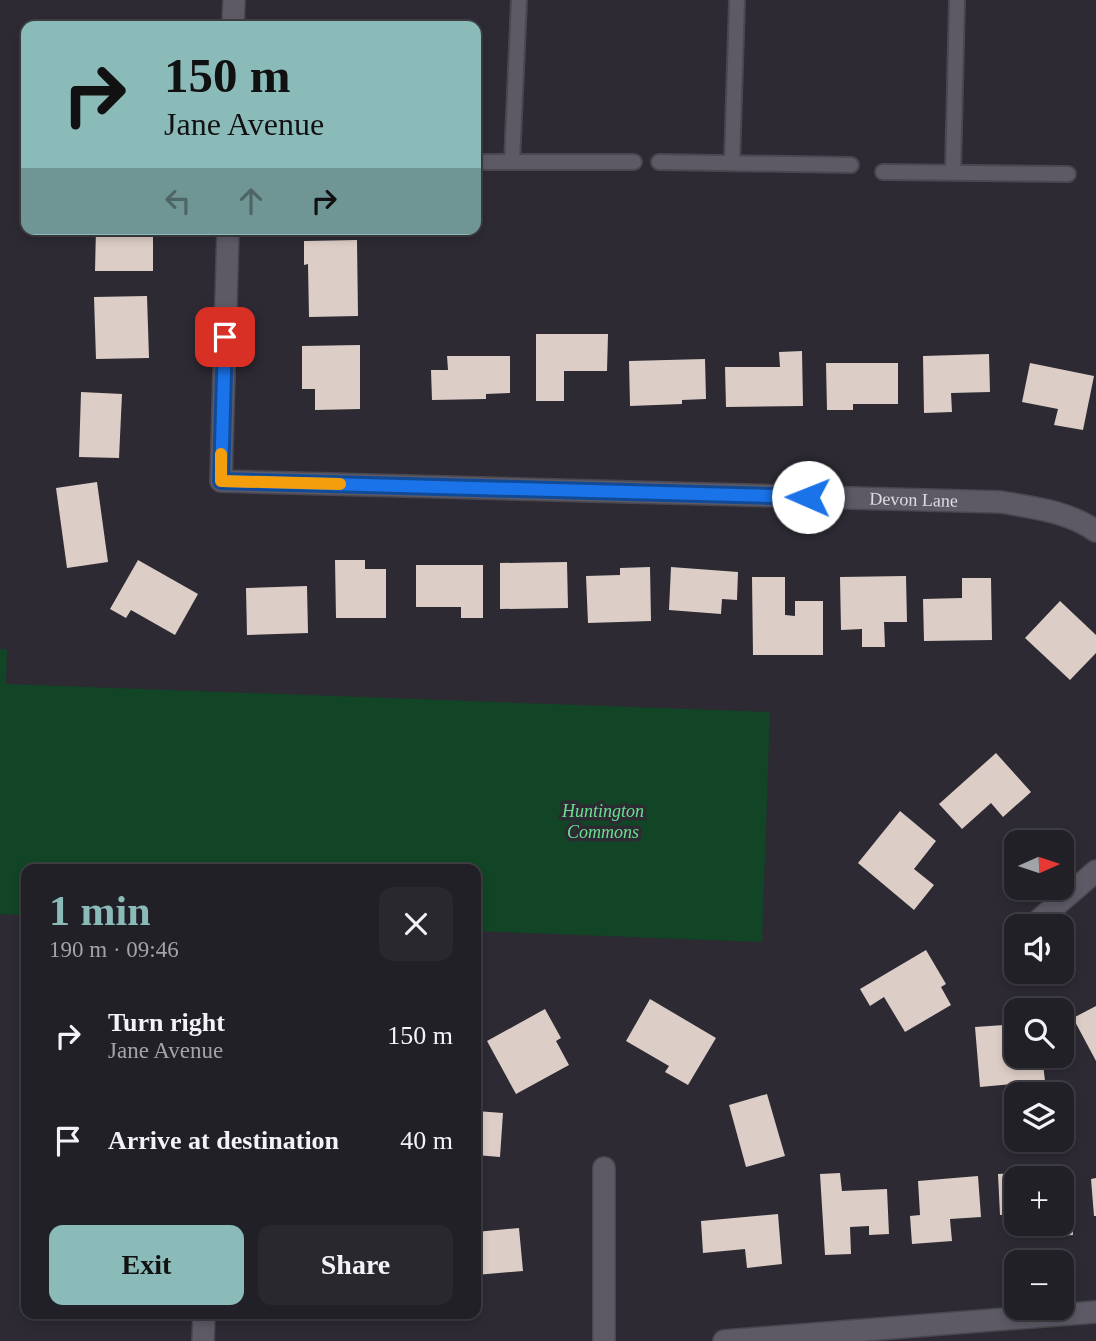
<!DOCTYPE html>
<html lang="en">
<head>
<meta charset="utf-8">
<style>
  :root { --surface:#222027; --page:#2a282f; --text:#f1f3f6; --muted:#a2a3a7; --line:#3f3e44; --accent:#8bbbb9 }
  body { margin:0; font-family:"Times New Roman",serif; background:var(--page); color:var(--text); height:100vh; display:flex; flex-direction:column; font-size:26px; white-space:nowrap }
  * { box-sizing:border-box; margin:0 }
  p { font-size:23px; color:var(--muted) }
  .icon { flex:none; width:38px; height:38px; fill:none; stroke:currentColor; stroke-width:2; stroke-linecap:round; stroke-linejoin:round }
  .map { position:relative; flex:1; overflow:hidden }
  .drawer { position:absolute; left:21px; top:864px; width:460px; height:455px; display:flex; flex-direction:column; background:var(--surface); border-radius:14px; box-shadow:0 4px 10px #0003,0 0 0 2px var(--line) }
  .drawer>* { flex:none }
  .banner { position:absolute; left:21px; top:21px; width:460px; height:214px; border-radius:14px; box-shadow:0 4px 10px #0003,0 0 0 2px var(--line); background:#8bbbb9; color:#111; overflow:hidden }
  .needle { width:46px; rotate:87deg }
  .buttons { position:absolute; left:1004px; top:830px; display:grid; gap:14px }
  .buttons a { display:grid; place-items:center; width:70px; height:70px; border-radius:14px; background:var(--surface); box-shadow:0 4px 10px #0003,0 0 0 2px var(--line); font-size:35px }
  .pin { position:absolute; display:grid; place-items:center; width:60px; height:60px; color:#fff; margin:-30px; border-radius:14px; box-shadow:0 4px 10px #0006 }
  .me { position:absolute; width:77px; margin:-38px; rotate:271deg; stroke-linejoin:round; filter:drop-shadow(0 0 5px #0008) }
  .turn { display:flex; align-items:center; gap:24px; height:147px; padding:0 28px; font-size:32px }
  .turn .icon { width:91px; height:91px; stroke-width:2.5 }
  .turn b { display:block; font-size:49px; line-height:60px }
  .lanes { display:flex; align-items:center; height:66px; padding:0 28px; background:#0003; justify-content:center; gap:35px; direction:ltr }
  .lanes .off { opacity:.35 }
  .round { display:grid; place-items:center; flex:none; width:74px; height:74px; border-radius:14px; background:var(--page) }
  .headline { display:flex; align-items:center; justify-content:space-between; height:119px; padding:0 28px }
  h1 { font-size:42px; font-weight:800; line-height:52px; color:var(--accent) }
  .button { display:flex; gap:14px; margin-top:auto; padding:14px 28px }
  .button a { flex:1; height:80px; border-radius:14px; background:var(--accent); color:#111; font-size:28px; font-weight:800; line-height:80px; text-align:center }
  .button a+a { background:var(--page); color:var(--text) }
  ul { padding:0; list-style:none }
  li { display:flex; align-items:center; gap:21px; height:105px; padding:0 28px }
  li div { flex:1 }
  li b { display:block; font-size:26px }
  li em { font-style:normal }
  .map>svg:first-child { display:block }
  .green { fill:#114525 }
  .building { fill:#dccec6 }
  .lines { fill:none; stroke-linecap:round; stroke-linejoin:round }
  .lane-casing { stroke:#494750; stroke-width:18 }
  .street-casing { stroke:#494750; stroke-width:24 }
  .lane { stroke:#5d5a66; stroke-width:14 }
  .street { stroke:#5d5a66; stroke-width:21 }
  .route-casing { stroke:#114b97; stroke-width:18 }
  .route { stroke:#1a73e8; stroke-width:12 }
  .slow { stroke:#f59e0b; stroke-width:12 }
  .labels { text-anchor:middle; stroke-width:7; stroke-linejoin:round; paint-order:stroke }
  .street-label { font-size:18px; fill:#dedce3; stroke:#2d2a34 }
  .park-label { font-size:18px; font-style:italic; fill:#67e190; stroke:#2d2a34 }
</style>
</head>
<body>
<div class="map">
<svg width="1096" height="1341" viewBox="0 0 1096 1341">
  <rect width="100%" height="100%" fill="#2d2a34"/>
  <!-- green -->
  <polygon class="green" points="0,649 7,650 6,684 770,712 762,942 476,931 476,870 26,870 26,915 0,914"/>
  <!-- building -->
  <g class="building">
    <polygon points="157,19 157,26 102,26 102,20"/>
    <polygon points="96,229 132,229 132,237 153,237 153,271 95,271"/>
    <polygon points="357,240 358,316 309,317 308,264 304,265 304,241"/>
    <polygon points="147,296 149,358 96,359 94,297"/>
    <polygon points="536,334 608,334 607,371 564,371 564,401 536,401"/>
    <polygon points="360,345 360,409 315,410 315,389 302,389 302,346"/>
    <polygon points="802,351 803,406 726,407 725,367 780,367 779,352"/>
    <polygon points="989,354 990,392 951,393 952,412 924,413 923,356"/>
    <polygon points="447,356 510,356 510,393 486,394 486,399 432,400 431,370 448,370"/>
    <polygon points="705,359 706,399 682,400 682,404 630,406 629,361"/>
    <polygon points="826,363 898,363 898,404 853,404 853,410 827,410"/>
    <polygon points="1030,363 1094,376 1083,430 1054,425 1058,409 1022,402"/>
    <polygon points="81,392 122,394 119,458 79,457"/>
    <polygon points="97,482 108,562 67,568 56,488"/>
    <polygon points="138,560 198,594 175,635 131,610 126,618 110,609"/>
    <polygon points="335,560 365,560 365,569 386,569 386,618 336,618"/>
    <polygon points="567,562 568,608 500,609 500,563"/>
    <polygon points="416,565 483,565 483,618 461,618 461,607 416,607"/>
    <polygon points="650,567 651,621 588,623 586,576 620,575 620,568"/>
    <polygon points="671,567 738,572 737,600 722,599 721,614 669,610"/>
    <polygon points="906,576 907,622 884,622 885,647 862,647 862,629 841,630 840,577"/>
    <polygon points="752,577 785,577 785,615 795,616 795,601 823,601 823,655 753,655"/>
    <polygon points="962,578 991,578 992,640 924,641 923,599 962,598"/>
    <polygon points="307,586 308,633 247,635 246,588"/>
    <polygon points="1060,601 1096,635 1096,653 1070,680 1025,638"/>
    <polygon points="996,753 1031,792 1003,817 991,803 962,829 939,804"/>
    <polygon points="900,811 936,841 914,869 934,885 914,910 858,863"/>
    <polygon points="926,950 946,984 941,987 951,1005 905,1032 884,997 870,1006 860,989"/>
    <polygon points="650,999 716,1038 688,1085 665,1072 669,1066 626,1041"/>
    <polygon points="1096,1006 1096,1061 1073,1018"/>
    <polygon points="545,1009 561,1038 556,1041 569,1065 516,1094 487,1041"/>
    <polygon points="1004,1025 1005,1040 1017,1039 1017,1055 1042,1055 1045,1081 980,1087 975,1027"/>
    <polygon points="767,1094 785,1156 746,1167 729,1105"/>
    <polygon points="476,1111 503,1113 500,1157 476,1155"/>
    <polygon points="1070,1170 1073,1235 1044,1237 1043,1223 1062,1223 1062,1178 1017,1178 1017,1214 1000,1215 998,1174"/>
    <polygon points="840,1173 842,1191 887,1189 889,1234 869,1235 869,1226 850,1227 851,1254 825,1255 820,1174"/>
    <polygon points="978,1176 981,1217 950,1219 952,1241 912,1244 910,1216 920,1215 918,1181"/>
    <polygon points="1096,1178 1096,1216 1094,1216 1091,1179"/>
    <polygon points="778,1214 782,1264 747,1268 745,1249 703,1253 701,1221"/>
    <polygon points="519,1228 523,1271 476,1275 476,1232"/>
  </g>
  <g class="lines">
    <defs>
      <g id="lane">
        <polyline points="476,162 634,162"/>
        <polyline points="512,162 519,0"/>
        <polyline points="659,162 851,165"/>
        <polyline points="732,163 737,0"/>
        <polyline points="883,172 1068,174"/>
        <polyline points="953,172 957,0"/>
      </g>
      <g id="street">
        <polyline points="233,26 234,0"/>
        <path id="s1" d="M228 229 221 481 1001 502C1035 508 1067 511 1096 531"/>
        <polyline points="1032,926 1096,871"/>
        <polyline points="203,1341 204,1314"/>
        <polyline points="604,1341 604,1168"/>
        <polyline points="724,1341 1096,1312"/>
      </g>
    </defs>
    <!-- lane casing -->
    <use href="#lane" class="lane-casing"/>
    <!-- street casing -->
    <use href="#street" class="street-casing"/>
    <!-- lane -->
    <use href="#lane" class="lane"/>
    <!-- street -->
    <use href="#street" class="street"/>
  </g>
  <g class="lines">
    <defs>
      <polyline id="route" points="225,337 221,481 808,497"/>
    </defs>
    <!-- route casing -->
    <use href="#route" class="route-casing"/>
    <!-- route -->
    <use href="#route" class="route"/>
    <!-- slow -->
    <polyline class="slow" points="221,454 221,481 340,484"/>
  </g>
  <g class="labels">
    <!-- street labels -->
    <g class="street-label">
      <text dy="6" stroke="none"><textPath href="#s1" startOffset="945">Devon Lane</textPath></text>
    </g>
    <!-- park labels -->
    <g class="park-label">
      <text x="603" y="817">Huntington<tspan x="603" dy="21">Commons</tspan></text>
    </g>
  </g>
</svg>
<div class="buttons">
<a><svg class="needle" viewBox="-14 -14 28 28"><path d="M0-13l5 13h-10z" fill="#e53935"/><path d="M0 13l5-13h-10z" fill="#a2a3a7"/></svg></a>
<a><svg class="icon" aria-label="sound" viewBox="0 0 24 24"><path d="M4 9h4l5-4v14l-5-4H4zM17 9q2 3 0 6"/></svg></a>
<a><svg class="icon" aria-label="search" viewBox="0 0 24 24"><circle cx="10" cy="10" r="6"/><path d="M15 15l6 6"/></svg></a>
<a><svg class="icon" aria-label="layers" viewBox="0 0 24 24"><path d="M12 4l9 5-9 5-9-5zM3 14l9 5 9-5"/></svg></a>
<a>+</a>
<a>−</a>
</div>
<div class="pin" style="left:225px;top:337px;background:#d93025"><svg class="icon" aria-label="arrive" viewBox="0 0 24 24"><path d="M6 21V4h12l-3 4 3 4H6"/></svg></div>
<svg class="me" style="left:808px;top:497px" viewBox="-20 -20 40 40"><circle r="19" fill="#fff"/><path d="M0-13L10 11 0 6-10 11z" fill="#1a73e8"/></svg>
<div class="banner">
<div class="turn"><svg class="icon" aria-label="right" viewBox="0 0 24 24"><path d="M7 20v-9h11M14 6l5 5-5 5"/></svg><div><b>150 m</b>Jane Avenue</div></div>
<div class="lanes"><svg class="icon off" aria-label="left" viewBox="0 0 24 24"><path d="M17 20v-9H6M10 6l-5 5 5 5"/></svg><svg class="icon off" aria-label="ahead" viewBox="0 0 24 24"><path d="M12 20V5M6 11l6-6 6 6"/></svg><svg class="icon" aria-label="right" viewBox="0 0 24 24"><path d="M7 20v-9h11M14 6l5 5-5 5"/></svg></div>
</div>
<section class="drawer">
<div class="headline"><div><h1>1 min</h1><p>190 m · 09:46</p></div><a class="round"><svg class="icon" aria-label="close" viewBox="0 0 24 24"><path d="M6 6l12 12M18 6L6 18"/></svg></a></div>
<ul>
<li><svg class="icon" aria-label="right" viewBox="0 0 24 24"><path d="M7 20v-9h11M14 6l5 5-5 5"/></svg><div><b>Turn right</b><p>Jane Avenue</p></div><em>150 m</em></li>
<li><svg class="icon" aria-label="arrive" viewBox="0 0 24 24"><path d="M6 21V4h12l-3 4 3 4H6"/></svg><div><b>Arrive at destination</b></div><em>40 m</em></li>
</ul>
<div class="button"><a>Exit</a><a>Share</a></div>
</section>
</div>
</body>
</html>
